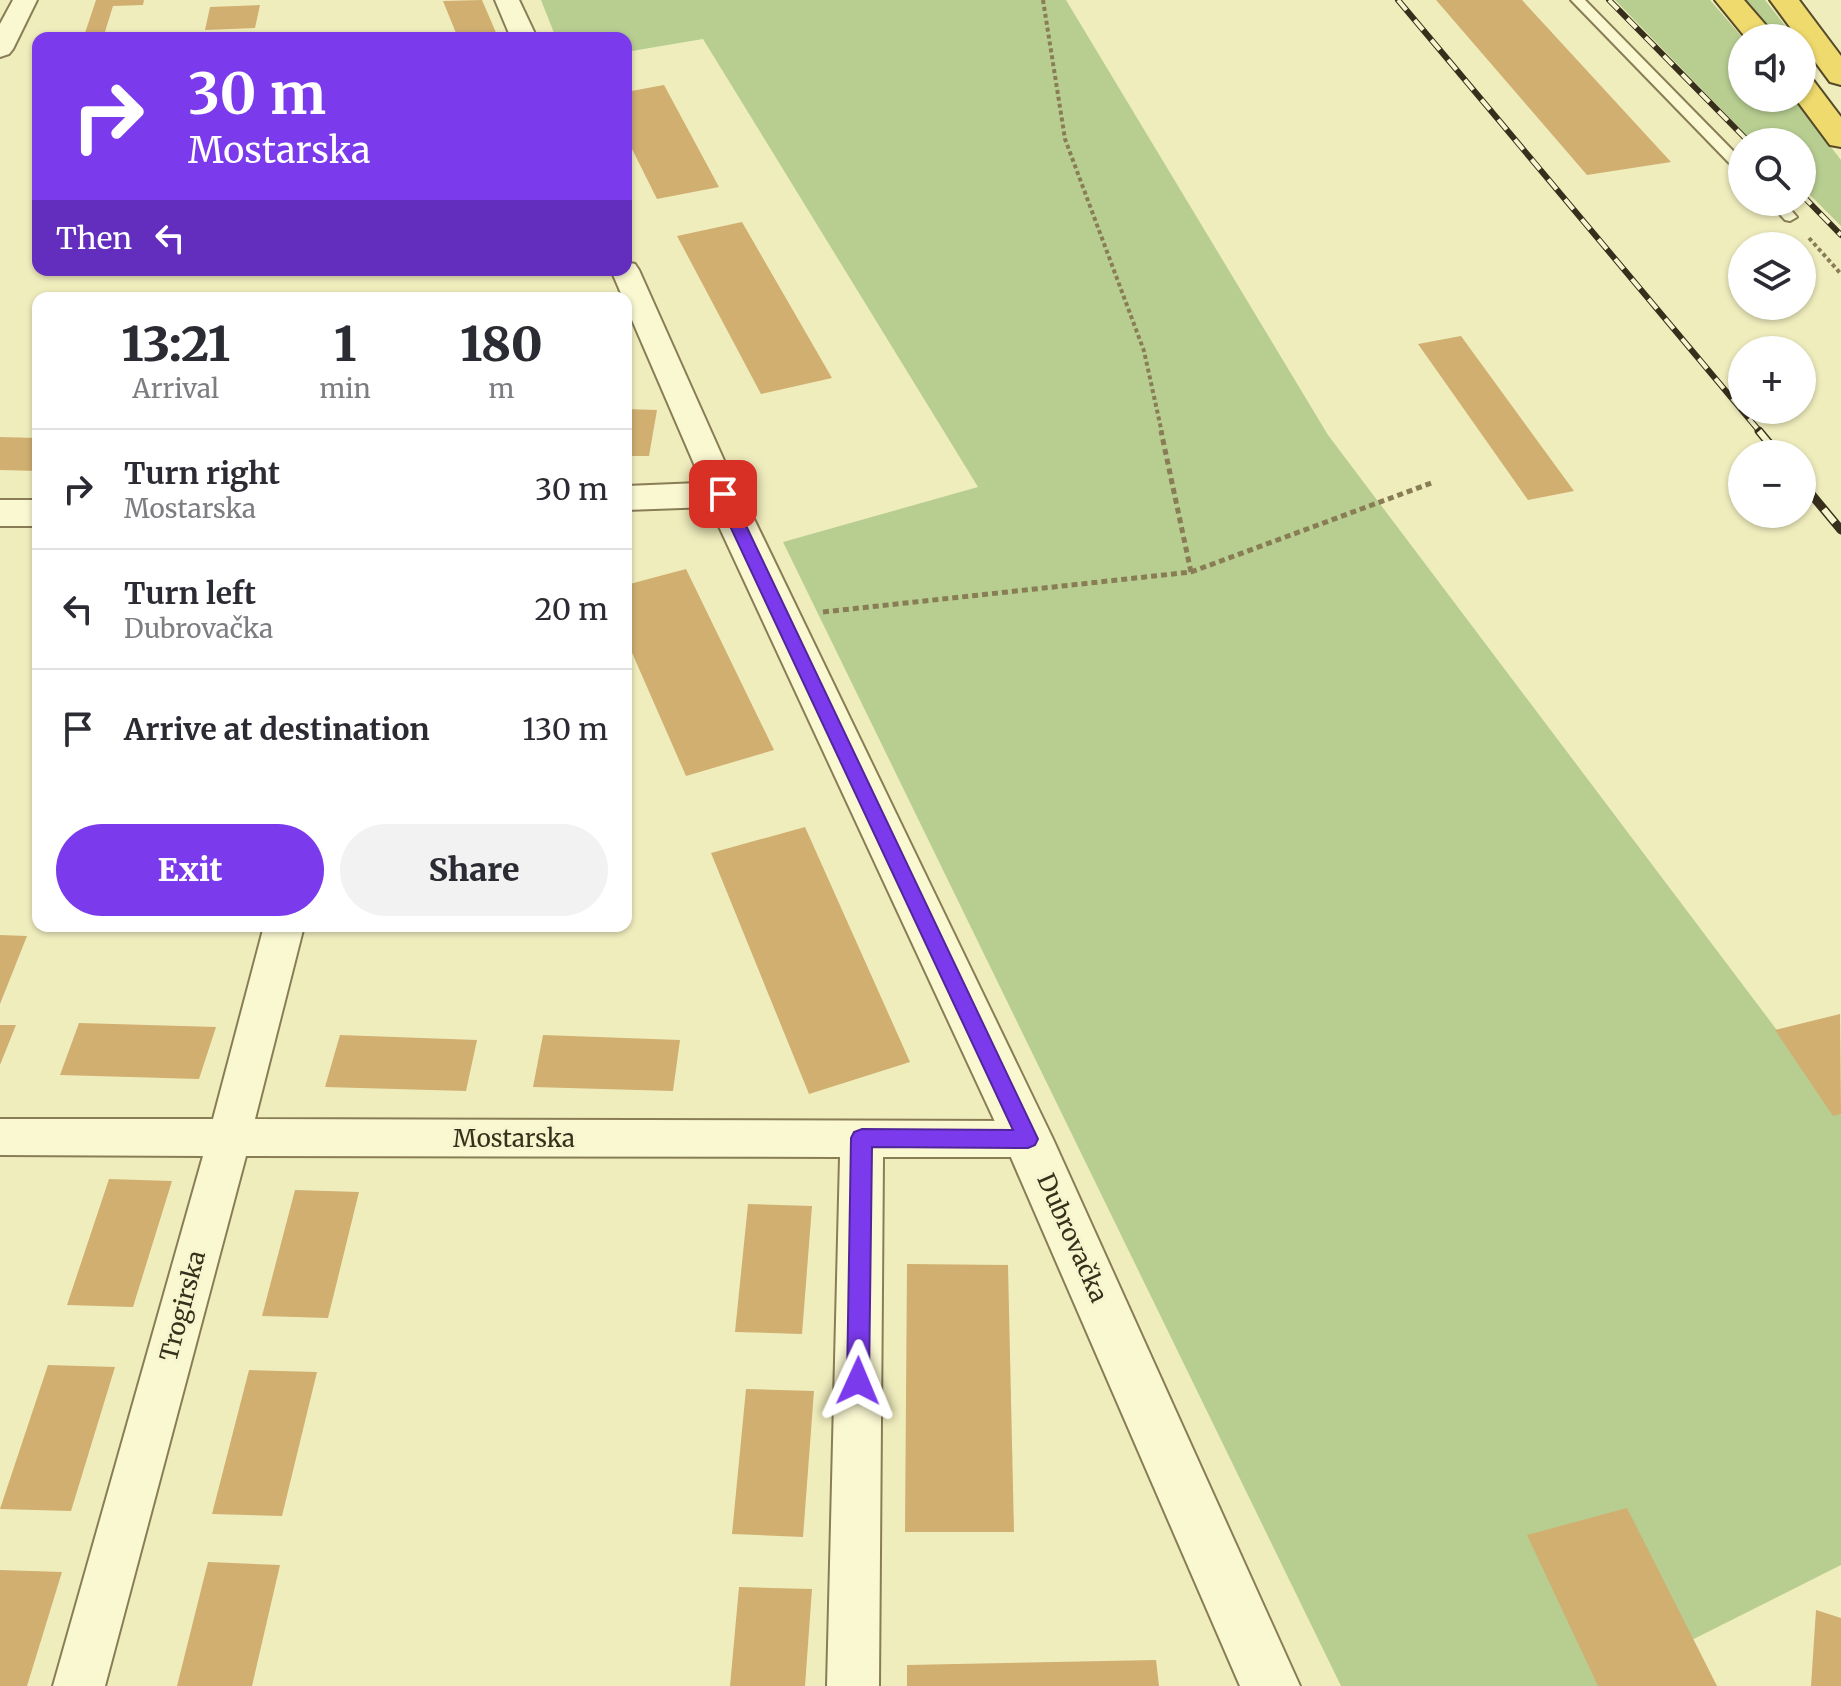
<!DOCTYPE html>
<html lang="en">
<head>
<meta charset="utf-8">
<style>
  :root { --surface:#fff; --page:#f2f2f3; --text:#2b2b33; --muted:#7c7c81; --line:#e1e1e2; --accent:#7c3aed }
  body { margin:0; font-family:Merriweather,serif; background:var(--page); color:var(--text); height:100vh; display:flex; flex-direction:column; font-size:30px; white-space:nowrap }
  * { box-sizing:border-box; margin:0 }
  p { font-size:26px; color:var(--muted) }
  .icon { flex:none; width:44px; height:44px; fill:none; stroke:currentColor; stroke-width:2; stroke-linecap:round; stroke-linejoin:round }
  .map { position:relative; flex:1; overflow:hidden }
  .drawer { position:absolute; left:32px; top:292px; width:600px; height:640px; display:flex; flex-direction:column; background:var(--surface); border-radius:16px; box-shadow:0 2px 6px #0004 }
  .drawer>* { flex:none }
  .guide { position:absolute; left:32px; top:32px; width:600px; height:244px; border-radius:16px; box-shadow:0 2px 6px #0004; background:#7c3aed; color:#fff; overflow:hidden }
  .controls { position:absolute; left:1728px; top:24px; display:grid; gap:16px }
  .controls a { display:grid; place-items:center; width:88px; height:88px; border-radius:50%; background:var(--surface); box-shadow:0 2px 6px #0004; font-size:40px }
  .pin { position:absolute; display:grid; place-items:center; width:68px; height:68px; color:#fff; margin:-34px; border-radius:16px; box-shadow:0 4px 12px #0006 }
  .me { position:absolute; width:88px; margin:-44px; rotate:1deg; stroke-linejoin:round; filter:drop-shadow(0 0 6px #0008) }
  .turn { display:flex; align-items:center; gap:28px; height:168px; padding:0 24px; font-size:36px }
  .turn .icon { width:104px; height:104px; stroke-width:2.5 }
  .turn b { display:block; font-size:56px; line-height:68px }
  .then { display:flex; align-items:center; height:76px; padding:0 24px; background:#0003; gap:16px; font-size:30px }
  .eta { display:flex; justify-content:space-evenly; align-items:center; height:136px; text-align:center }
  .eta b { font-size:48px; font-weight:800; line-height:56px }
  .cta { display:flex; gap:16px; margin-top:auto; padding:16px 24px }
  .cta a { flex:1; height:92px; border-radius:48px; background:var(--accent); color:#fff; font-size:32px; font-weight:800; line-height:92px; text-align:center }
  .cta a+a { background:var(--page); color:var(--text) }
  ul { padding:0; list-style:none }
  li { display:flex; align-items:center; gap:24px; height:120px; padding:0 24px; border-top:2px solid var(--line) }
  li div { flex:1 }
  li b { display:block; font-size:30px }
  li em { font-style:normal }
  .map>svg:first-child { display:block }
  .green { fill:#b8ce91 }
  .building { fill:#d0af71 }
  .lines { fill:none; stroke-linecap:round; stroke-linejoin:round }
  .service-casing { stroke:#897d56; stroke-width:4 }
  .minor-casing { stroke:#897d56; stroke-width:4 }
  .tertiary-casing { stroke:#897d56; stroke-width:4 }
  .trunk-casing { stroke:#56492a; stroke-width:4 }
  .path-far1 { stroke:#897d56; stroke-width:4; stroke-dasharray:4 3; stroke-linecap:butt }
  .path { stroke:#897d56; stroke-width:5; stroke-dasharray:6 4; stroke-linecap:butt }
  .service { fill:#faf8d1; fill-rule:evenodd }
  .minor { fill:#faf8d1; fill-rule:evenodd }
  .tertiary { fill:#faf8d1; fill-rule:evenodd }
  .trunk { fill:#eeda6d; fill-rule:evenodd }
  .rail-far1-casing { stroke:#372f1b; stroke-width:6 }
  .rail-casing { stroke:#372f1b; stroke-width:9 }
  .rail-far1 { stroke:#f7f5cd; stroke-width:4; stroke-dasharray:13; stroke-linecap:butt }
  .rail { stroke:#f7f5cd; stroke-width:6; stroke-dasharray:17; stroke-linecap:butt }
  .route { fill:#7c3aed; stroke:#51269a; stroke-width:2 }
  .labels { text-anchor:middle; stroke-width:6; stroke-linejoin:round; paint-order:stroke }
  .street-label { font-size:24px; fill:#372f1b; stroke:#f7f5cd }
</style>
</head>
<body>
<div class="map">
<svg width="1841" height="1686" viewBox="0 0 1841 1686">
  <rect width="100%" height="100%" fill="#f0edbd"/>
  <!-- green -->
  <g class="green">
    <polygon points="541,0 1066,0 1328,435 1841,1115 1841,1565 1600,1686 1341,1686 783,542 978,487 703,39 626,52 626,38 556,38"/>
    <polygon points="1615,0 1710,0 1743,38 1742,98 1793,98 1841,160 1841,226 1802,187 1802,142 1753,142"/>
    <polygon points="1745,0 1765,0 1795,38 1779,38"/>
  </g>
  <!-- building -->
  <g class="building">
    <polygon points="96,0 144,0 143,5 113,6 104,35 84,36"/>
    <polygon points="482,0 497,35 458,38 443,1"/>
    <polygon points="1436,0 1522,0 1671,162 1587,175"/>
    <polygon points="260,5 255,28 205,30 210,7"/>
    <polygon points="664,85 719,187 657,199 626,137 626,92"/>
    <polygon points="742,222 832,378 761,394 677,236"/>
    <polygon points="1461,336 1574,491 1528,500 1418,344"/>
    <polygon points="626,409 657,410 649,456 626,456"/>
    <polygon points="0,437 38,438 38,471 0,470"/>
    <polygon points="686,569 774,750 686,776 626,639 626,585"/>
    <polygon points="805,827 910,1062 809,1094 711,853"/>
    <polygon points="0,935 27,936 0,1004"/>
    <polygon points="1840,1014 1841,1114 1833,1116 1775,1030"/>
    <polygon points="79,1023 216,1027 199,1079 60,1075"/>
    <polygon points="0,1025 16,1025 0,1065"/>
    <polygon points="340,1035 477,1040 466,1091 325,1087"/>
    <polygon points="543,1035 680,1040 673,1091 533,1087"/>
    <polygon points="109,1179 172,1181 133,1307 67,1305"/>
    <polygon points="295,1190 359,1192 328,1318 262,1316"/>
    <polygon points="748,1204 812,1206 802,1334 735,1332"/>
    <polygon points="907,1264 1008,1265 1014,1532 905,1532"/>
    <polygon points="48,1365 115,1367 71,1511 0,1509"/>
    <polygon points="249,1370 317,1372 282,1516 212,1514"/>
    <polygon points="746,1389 814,1391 803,1537 732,1534"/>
    <polygon points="1627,1508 1717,1686 1598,1686 1527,1535"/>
    <polygon points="208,1562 280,1565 252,1686 177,1686"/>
    <polygon points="0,1570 62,1572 27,1686 0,1686"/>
    <polygon points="739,1587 812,1589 805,1686 730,1686"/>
    <polygon points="1816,1610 1841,1618 1841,1686 1811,1686"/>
    <polygon points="1156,1660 1159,1686 907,1686 907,1665"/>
  </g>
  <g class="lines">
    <defs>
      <g id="service">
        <polygon points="1571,0 1585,0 1742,160 1742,172 1737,171"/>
        <polygon points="1769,202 1784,202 1797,217 1790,221 1785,220"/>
      </g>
      <g id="minor">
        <polygon points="13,0 37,0 13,49 9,54 0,57 0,24"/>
        <polygon points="495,0 519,0 537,38 511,38"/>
        <polygon points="626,262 635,264 639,270 739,494 734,502 723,505 712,502 707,494 626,306 626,298 623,298 611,270 626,270"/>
        <polygon points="264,926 304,926 255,1119 1028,1121 1043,1126 1049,1139 1043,1152 1028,1157 883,1157 879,1686 827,1686 840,1157 246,1156 105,1686 53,1686 203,1156 0,1155 0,1119 213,1119"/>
      </g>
      <g id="tertiary">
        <polygon points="723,482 736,485 742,494 1053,1139 1300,1686 1240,1686 1003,1139 710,507 626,510 626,486"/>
        <rect x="0" y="500" width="38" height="26"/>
      </g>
      <g id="trunk">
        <polygon points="1715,0 1744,0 1777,38 1746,38"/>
        <polygon points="1770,0 1799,0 1841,56 1841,85 1830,82 1802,44 1802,38 1798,38"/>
        <polygon points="1802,77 1813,80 1841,117 1841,147 1830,145 1795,98 1802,98"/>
      </g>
    </defs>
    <!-- service casing -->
    <use href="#service" class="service-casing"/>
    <!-- minor casing -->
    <use href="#minor" class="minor-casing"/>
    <!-- tertiary casing -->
    <use href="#tertiary" class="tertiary-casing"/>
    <!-- trunk casing -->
    <use href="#trunk" class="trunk-casing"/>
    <!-- path-far1 -->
    <g class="path-far1">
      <polyline points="1043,0 1065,139 1144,351 1162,433"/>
      <polyline points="1809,238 1841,274"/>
    </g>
    <!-- path -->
    <g class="path">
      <polyline points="1191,572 1434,482"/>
      <polyline points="823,612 1191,572 1161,431"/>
    </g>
    <!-- service -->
    <use href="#service" class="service"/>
    <!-- minor -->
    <use href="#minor" class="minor"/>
    <!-- tertiary -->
    <use href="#tertiary" class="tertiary"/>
    <!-- trunk -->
    <use href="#trunk" class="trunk"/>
    <defs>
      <g id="rail-far1">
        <polyline points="1398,0 1761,433"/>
        <polyline points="1609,0 1749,142"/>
        <polyline points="1802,195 1841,235"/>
      </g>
      <g id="rail">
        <polyline points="1759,431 1778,454"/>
        <polyline points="1802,483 1841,530"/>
      </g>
    </defs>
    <!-- rail-far1 casing -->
    <use href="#rail-far1" class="rail-far1-casing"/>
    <!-- rail casing -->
    <use href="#rail" class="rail-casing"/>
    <!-- rail-far1 -->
    <use href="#rail-far1" class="rail-far1"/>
    <!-- rail -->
    <use href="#rail" class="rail"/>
  </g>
  <!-- route -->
  <polygon class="route" points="723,489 731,494 1038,1139 1035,1145 1028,1148 872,1147 869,1381 866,1389 858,1392 850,1389 847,1381 851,1138 854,1132 862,1129 1013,1130 715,494"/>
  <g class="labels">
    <!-- street labels -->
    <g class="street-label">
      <text x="514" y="1147">Mostarska</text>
      <text transform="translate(1072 1238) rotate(66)" y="8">Dubrovačka</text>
      <text transform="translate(183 1306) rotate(-75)" y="8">Trogirska</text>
    </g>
  </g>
</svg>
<div class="controls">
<a><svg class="icon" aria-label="sound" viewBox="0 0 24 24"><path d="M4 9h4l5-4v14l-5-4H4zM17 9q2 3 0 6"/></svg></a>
<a><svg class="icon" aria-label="search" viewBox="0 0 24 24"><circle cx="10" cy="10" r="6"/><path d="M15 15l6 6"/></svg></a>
<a><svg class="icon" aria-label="layers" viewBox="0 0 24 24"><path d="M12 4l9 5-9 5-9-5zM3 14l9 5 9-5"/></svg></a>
<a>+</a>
<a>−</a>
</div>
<div class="pin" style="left:723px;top:494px;background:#d93025"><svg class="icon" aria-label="arrive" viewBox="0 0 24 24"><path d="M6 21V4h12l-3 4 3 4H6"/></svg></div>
<svg class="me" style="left:858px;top:1381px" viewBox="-20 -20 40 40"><path d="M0-17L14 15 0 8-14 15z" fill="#7c3aed" stroke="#fff" stroke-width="4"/></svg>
<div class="guide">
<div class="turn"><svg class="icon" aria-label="right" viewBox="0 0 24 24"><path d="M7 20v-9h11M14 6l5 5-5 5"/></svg><div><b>30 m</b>Mostarska</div></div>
<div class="then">Then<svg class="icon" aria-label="left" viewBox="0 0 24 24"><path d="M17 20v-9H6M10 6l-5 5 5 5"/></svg></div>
</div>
<section class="drawer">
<div class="eta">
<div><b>13:21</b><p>Arrival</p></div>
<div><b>1</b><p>min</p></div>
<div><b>180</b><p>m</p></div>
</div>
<ul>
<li><svg class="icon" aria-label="right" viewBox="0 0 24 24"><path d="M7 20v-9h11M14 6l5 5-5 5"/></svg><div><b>Turn right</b><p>Mostarska</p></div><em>30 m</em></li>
<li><svg class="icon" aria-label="left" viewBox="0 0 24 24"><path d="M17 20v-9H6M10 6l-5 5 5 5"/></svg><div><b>Turn left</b><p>Dubrovačka</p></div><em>20 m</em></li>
<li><svg class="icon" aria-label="arrive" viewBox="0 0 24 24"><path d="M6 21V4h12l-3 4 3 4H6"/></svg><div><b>Arrive at destination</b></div><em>130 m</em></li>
</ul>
<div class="cta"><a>Exit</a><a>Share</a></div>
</section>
</div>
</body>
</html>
